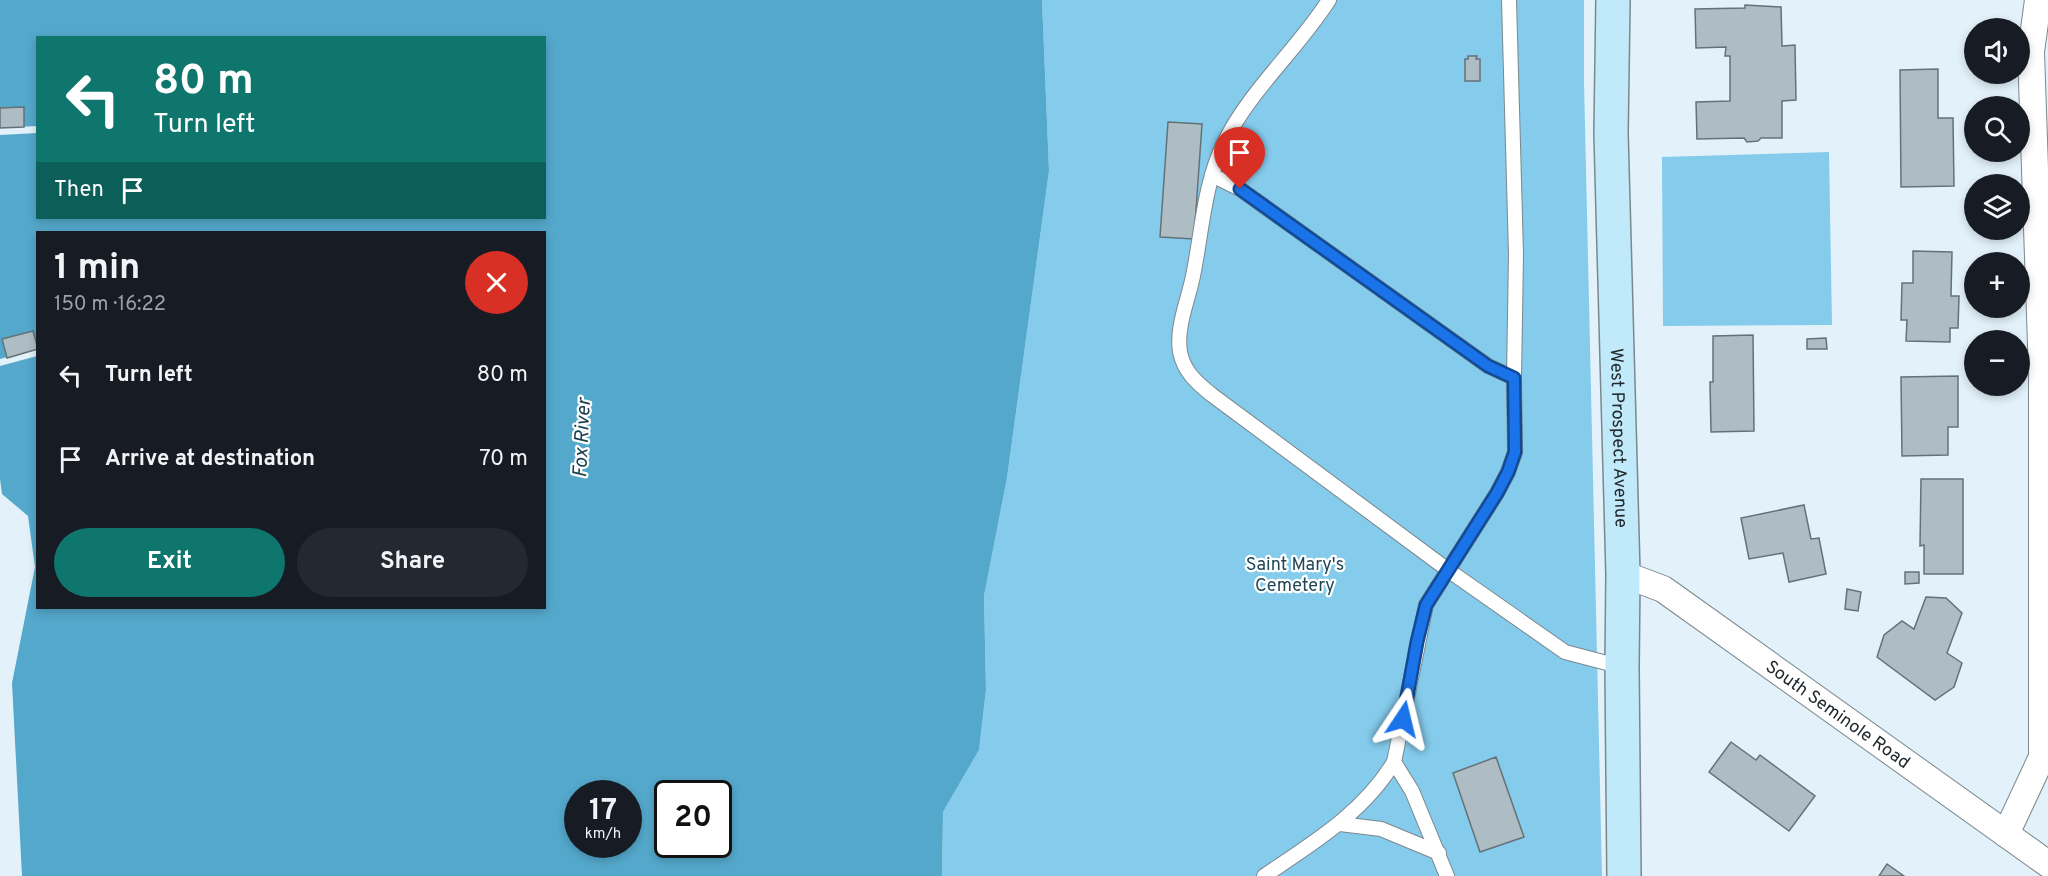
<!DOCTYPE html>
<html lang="en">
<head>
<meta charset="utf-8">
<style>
  :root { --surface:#171b24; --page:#242831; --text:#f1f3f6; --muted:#9ea1a6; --accent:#0f766e }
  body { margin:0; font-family:Overpass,sans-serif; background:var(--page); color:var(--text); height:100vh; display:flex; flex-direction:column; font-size:22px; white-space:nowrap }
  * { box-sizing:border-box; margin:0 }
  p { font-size:20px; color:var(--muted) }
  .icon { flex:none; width:33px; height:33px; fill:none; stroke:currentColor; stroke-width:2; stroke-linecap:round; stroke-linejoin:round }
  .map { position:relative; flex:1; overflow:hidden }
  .details { position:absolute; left:36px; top:231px; width:510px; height:378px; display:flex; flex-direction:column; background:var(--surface); border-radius:0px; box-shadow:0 3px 9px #0003 }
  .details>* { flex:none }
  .top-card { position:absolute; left:36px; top:36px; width:510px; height:183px; border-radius:0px; box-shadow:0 3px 9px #0003; background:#0f766e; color:#fff; overflow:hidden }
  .fabs { position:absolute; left:1964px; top:18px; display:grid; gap:12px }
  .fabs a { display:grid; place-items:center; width:66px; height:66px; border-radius:50%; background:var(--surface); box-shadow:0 3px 9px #0003; font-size:30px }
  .speed { position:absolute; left:564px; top:780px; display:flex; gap:12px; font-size:30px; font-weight:700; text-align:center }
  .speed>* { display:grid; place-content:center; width:78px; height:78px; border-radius:50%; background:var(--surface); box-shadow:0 3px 9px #0003; line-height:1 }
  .speed small { font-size:15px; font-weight:400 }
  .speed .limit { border:3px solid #111; border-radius:9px; background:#fff; color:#111 }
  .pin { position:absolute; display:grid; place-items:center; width:51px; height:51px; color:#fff; margin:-62px -26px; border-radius:50% 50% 50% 0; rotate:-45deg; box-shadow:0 0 6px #0007 }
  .pin .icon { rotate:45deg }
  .me { position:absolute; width:66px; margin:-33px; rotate:10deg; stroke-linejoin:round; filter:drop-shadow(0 0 4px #0008) }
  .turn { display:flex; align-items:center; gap:21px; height:126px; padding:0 18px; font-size:27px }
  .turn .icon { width:78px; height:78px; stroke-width:2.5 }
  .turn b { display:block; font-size:42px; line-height:51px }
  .then { display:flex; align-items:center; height:57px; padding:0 18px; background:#0003; gap:12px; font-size:22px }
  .round { display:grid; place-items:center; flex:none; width:63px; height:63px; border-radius:32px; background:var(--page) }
  .head { display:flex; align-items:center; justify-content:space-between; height:102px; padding:0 18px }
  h1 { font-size:36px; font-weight:700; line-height:45px }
  .action { display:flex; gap:12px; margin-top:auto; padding:12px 18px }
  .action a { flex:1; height:69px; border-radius:36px; background:var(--accent); color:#fff; font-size:24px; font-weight:700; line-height:69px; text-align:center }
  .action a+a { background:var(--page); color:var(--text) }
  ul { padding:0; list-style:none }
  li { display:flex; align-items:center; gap:18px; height:84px; padding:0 18px }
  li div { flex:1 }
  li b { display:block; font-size:22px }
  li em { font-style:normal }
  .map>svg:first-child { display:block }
  .green { fill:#85cbeb }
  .water { fill:#54a8cb; fill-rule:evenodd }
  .pier { fill:#e3f2fa }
  .building { fill:#aebdc4; stroke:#647278; stroke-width:1.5 }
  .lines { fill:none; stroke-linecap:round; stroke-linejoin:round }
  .lane-casing { stroke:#7a888e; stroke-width:16 }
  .street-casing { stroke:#7a888e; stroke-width:28 }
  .secondary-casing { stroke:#7a888e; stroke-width:36 }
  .lane { stroke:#fff; stroke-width:14 }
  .street { stroke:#fff; stroke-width:26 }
  .secondary { stroke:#c0eaf9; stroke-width:33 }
  .route-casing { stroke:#114b97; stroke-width:15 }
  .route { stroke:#1a73e8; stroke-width:10 }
  .labels { text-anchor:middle; stroke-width:4.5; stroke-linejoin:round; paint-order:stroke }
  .street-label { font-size:18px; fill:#23292c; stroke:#fff }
  .park-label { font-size:18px; fill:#214757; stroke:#fff }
  .water-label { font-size:20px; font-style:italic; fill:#1b4150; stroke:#fff }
</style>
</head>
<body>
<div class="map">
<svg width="2048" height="876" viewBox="0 0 2048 876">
  <rect width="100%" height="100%" fill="#e3f2fa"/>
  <!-- green -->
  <g class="green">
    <polygon points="1042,0 1584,0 1584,82 1602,876 942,876 943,812 979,750 986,690 984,596 1007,478 1049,171"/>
    <polygon points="1829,152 1832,325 1663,326 1662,157"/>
  </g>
  <!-- water -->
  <path class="water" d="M0 0H1042L1049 171 1007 478 984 596 986 690 979 750 943 812 942 876H22L12 683 35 567 28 516 2 494 0 479ZM38 38H544V218H38ZM38 232H544V608H38ZM578 794H628V844H578ZM668 794H718V844H668Z"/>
  <!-- pier -->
  <g class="pier">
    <polygon points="37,126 37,133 0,135 0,128"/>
    <polygon points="37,349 37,356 0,366 0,359"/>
  </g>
  <!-- building -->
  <g class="building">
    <polygon points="1745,5 1781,7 1782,46 1795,45 1796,100 1782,101 1782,138 1761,138 1758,141 1747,142 1744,138 1697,139 1696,102 1730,101 1730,56 1725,56 1726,47 1696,48 1695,9 1745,8"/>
    <polygon points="1468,56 1477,56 1476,59 1480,59 1480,81 1465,81 1465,59 1468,59"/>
    <polygon points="1938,69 1938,118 1953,118 1954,186 1901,187 1900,70"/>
    <polygon points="24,107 24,127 0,128 0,108"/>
    <polygon points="1168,122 1202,124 1194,239 1160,237"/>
    <polygon points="1913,251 1952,252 1951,296 1959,296 1958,328 1950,328 1950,342 1906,341 1907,320 1901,320 1902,283 1913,283"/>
    <polygon points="33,331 38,349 7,358 2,339"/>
    <polygon points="1753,335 1754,431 1711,432 1710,382 1713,382 1713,336"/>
    <polygon points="1826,338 1827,349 1807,349 1807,339"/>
    <polygon points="1958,376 1958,427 1948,427 1948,455 1902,456 1901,377"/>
    <polygon points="1921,479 1963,479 1963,574 1924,574 1924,545 1920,546"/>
    <polygon points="1804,505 1811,539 1819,538 1826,574 1789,582 1783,553 1749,559 1741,518"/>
    <polygon points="1905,572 1919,572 1919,583 1905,584"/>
    <polygon points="1847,589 1861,592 1858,611 1845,609"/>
    <polygon points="1926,597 1946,598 1962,613 1947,653 1962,663 1954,687 1935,700 1877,657 1884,635 1902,621 1914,629"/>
    <polygon points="1731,742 1756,760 1760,755 1815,796 1789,831 1709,772"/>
    <polygon points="1496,757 1524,837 1480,852 1453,773"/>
    <polygon points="1887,864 1904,876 1879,876"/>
  </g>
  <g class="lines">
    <defs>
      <g id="lane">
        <path d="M1329 0C1297 50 1250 90 1224 143 1204 184 1202 232 1193 276 1188 301 1176 327 1180 352 1184 372 1197 383 1212 395L1448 570 1565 652 1622 667"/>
        <polyline points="1212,175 1240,189 1488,366 1514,378"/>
        <polyline points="1394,762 1412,791 1447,876"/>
        <polyline points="1340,824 1381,829 1439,853"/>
        <path d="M1264 876C1313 843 1363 813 1394 762L1426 605 1497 493 1508 472 1515 452 1514 378 1516 254 1509 0"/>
      </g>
      <g id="street">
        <path id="s1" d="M1623 574 1663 589 2048 864"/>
        <polyline points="2006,834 2042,757 2042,374 2031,52 2038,0"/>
      </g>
      <g id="secondary">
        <path id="s2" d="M1613 0 1611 133 1623 574 1622 667 1624 876"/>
      </g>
    </defs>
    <!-- lane casing -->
    <use href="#lane" class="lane-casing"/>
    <!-- street casing -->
    <use href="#street" class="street-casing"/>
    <!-- secondary casing -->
    <use href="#secondary" class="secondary-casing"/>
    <!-- lane -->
    <use href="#lane" class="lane"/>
    <!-- street -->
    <use href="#street" class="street"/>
    <!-- secondary -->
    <use href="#secondary" class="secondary"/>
  </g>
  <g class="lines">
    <defs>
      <polyline id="route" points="1240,189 1488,366 1514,378 1515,452 1508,472 1497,493 1426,605 1417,642 1403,719"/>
    </defs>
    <!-- route casing -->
    <use href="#route" class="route-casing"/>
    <!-- route -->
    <use href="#route" class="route"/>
  </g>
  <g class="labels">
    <!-- street labels -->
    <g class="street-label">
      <text dy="6" stroke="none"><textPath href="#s2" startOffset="438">West Prospect Avenue</textPath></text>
      <text dy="6" stroke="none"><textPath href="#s1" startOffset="258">South Seminole Road</textPath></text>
    </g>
    <!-- park labels -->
    <g class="park-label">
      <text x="1295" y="570">Saint Mary's<tspan x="1295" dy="21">Cemetery</tspan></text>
    </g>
    <!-- water labels -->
    <g class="water-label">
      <text transform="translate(581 438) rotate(-87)" y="7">Fox River</text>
    </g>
  </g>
</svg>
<div class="fabs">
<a><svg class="icon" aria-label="sound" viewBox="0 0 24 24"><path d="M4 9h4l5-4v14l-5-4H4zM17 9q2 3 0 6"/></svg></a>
<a><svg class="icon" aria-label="search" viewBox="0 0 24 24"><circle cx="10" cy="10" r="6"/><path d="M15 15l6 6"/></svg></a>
<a><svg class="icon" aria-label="layers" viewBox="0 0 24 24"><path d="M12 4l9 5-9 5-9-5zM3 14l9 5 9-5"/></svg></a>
<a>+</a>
<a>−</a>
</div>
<div class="speed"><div>17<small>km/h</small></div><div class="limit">20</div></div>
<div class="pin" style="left:1240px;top:189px;background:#d93025"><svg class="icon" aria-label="arrive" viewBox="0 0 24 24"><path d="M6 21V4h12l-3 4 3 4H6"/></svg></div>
<svg class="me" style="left:1403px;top:719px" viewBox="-20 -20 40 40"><path d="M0-17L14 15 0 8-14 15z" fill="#1a73e8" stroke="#fff" stroke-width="4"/></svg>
<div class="top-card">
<div class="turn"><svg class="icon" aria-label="left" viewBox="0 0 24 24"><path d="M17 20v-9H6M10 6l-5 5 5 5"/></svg><div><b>80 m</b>Turn left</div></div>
<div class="then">Then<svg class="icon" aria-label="arrive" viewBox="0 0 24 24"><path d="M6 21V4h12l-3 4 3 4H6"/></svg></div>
</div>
<section class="details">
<div class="head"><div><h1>1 min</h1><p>150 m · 16:22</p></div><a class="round" style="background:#d93025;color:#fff"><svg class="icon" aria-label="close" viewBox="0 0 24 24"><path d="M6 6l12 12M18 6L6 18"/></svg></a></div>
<ul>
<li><svg class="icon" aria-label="left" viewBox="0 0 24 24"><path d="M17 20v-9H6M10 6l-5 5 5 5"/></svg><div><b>Turn left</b></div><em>80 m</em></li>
<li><svg class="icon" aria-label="arrive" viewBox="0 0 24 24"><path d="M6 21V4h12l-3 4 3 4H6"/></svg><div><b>Arrive at destination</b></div><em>70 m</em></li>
</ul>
<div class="action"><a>Exit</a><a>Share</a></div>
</section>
</div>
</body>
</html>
